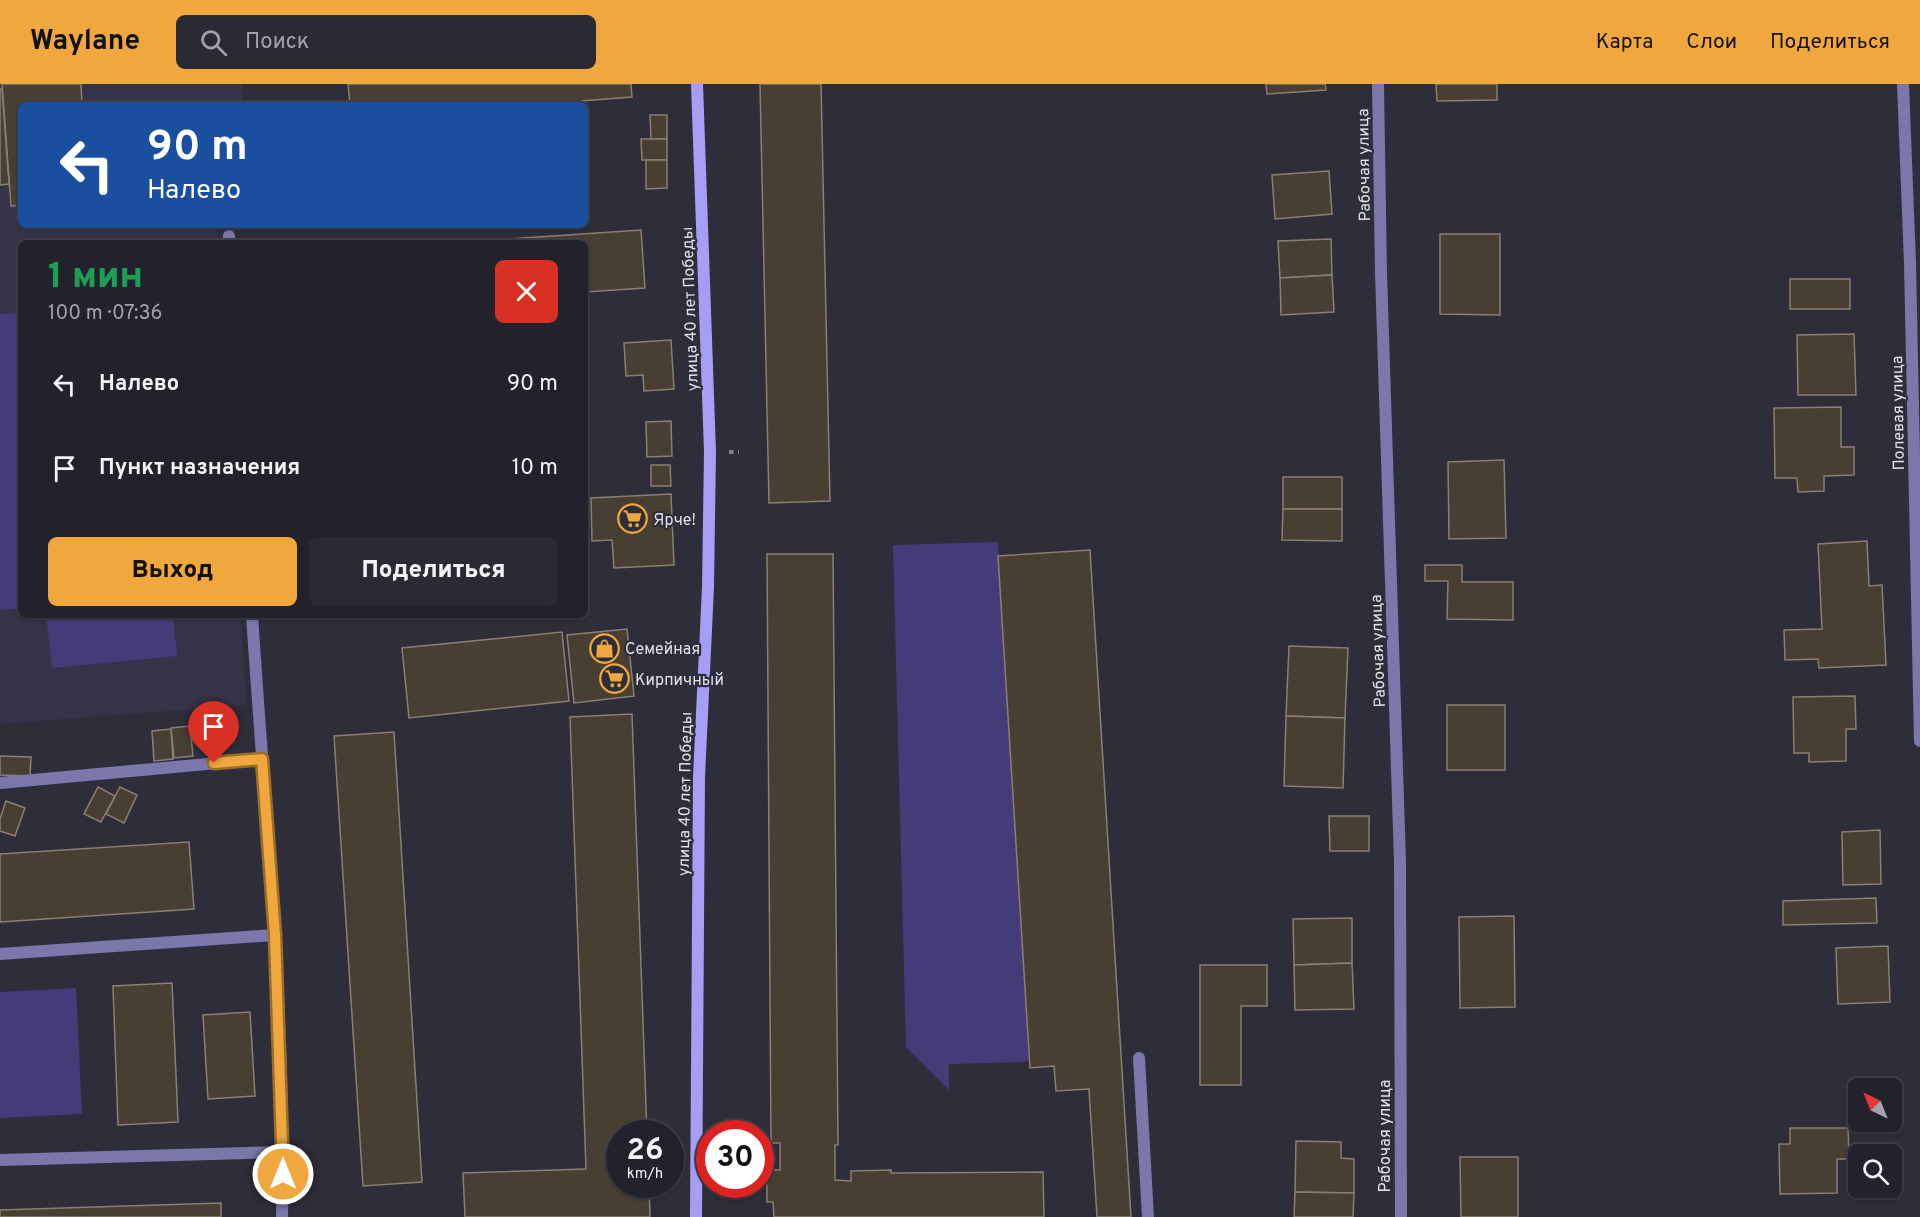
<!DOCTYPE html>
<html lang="ru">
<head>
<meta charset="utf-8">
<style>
  :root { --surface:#22222c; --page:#2a2a34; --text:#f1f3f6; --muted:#a2a4a9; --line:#3f3f48; --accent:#efa73e }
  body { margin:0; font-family:Overpass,sans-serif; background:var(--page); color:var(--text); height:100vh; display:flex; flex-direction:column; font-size:22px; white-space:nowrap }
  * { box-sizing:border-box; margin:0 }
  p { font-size:20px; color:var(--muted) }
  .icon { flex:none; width:33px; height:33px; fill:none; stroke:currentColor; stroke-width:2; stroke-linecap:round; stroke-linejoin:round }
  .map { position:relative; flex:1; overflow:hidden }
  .panel { position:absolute; left:18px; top:156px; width:570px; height:378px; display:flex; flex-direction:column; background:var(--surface); border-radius:9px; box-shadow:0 2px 4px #0004,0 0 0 2px var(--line) }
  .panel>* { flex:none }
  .top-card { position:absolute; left:18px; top:18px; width:570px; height:126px; border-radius:9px; box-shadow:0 2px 4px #0004,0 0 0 2px var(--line); background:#1a4fa0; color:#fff; overflow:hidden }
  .needle { width:39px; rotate:317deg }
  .tools { position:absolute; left:1848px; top:994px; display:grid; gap:12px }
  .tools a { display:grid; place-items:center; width:54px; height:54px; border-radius:9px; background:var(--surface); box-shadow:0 2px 4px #0004,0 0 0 2px var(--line); font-size:30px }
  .speed { position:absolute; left:606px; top:1036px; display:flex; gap:12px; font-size:30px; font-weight:700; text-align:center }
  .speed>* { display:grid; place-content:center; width:78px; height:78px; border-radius:50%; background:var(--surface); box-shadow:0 2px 4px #0004,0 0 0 2px var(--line); line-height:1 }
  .speed small { font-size:15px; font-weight:400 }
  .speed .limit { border:9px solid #d22; background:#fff; color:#111 }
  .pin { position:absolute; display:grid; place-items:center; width:51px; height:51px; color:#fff; margin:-62px -26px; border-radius:50% 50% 50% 0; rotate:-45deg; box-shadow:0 0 6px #0007 }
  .pin .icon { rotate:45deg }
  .me { position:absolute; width:66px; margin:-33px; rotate:0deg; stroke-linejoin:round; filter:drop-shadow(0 0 4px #0008) }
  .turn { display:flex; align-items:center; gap:21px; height:126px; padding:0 30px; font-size:27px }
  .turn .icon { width:78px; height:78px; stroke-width:2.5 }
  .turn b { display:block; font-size:42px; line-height:51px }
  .round { display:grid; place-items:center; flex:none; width:63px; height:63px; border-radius:9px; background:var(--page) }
  .summary { display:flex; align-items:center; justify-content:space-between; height:102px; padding:0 30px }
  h1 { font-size:36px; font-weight:800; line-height:45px; color:#1e9e55 }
  .action { display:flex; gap:12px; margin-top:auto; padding:12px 30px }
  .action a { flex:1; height:69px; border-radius:9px; background:var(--accent); color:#111; font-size:24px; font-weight:800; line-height:69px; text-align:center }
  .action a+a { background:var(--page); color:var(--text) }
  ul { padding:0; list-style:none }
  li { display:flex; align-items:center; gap:18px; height:84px; padding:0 30px }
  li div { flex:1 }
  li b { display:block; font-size:22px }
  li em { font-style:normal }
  header { display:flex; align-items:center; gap:36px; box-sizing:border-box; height:84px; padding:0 30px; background:var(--accent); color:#111 }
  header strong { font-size:28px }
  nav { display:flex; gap:33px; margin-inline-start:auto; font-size:21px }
  .search { width:420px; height:54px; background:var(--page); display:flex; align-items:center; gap:15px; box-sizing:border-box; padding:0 21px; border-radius:9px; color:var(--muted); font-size:22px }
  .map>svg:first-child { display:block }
  .built { fill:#343347 }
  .green { fill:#443c79 }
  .building { fill:#483e32; stroke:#8a7f72; stroke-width:1.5 }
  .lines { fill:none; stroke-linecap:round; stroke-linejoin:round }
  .path { stroke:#80808b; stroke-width:4; stroke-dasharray:4.5 4.5; stroke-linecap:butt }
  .lane { stroke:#7a77ad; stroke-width:12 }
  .street { stroke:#7a77ad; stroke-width:12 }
  .secondary { stroke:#a59ef5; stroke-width:12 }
  .route-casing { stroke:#9b6d28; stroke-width:15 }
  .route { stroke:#efa73e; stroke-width:10 }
  .labels { text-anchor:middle; stroke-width:4.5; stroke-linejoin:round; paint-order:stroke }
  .street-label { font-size:16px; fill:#e1e1ea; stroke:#2e2e3b }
  .poi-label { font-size:16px; fill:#e1e1ea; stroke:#2e2e3b; text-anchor:start }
</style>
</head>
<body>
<header>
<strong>Waylane</strong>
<div class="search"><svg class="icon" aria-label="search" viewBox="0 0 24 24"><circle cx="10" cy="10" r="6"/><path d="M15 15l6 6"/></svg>Поиск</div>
<nav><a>Карта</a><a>Слои</a><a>Поделиться</a></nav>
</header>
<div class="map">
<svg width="1920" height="1133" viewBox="0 0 1920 1133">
  <rect width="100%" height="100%" fill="#2e2e3b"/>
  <!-- built -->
  <polygon class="built" points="0,0 242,0 242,21 21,21 21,141 221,141 214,159 21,159 21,531 240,531 247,621 0,640"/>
  <!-- green -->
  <g class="green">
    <polygon points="20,229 21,524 0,526 0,230"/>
    <polygon points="998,458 1029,976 1024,978 949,980 949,1006 906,963 893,461"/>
    <polygon points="46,531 173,531 177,572 52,584"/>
    <polygon points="76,904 82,1030 0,1034 0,908"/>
  </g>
  <!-- building -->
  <g class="building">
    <polygon points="2,0 81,0 82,21 21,21 21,121 11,122"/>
    <polygon points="348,0 631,0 632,13 528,21 350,21"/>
    <polygon points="760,0 821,0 830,417 769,419"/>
    <polygon points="1266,0 1325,0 1326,6 1267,10"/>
    <polygon points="1436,0 1497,0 1497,16 1437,17"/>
    <polygon points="0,5 2,5 9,100 0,101"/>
    <polygon points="650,31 667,31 667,55 651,55"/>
    <polygon points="641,55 667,55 667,76 642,76"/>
    <polygon points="646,76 667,76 667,104 646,105"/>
    <polygon points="1329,87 1332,130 1275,135 1272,91"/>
    <polygon points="641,146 645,204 585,208 585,159 451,159"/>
    <polygon points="1440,150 1500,150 1500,231 1440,230"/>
    <polygon points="1331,155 1332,191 1280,194 1278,157"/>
    <polygon points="1332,191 1334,228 1281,231 1280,194"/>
    <rect x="1790" y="195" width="60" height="30"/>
    <polygon points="1854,250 1856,311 1798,311 1797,251"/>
    <polygon points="671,256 674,305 644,307 643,291 626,292 624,259"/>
    <polygon points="1841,323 1841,363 1854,363 1854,391 1824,392 1824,407 1798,408 1797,394 1775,394 1774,324"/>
    <polygon points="671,337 672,372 647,373 646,338"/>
    <polygon points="1504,376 1506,454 1449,455 1448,378"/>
    <polygon points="651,381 670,381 671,402 651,402"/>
    <rect x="1283" y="393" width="59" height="32"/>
    <polygon points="671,410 674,481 614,484 612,456 592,457 591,414"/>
    <polygon points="1283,425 1342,425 1342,457 1282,456"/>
    <polygon points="1867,457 1869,502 1882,501 1886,581 1819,584 1818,575 1785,576 1784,546 1822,545 1818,460"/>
    <polygon points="1090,466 1131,1133 1097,1133 1089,1005 1056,1007 1054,982 1030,984 998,472"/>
    <polygon points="767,470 833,470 838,1061 835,1061 835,1096 851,1097 851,1087 891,1086 891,1089 1043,1088 1044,1133 774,1133 773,1118 767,1118 767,1086 780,1086 780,1059 771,1059"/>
    <polygon points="1425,481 1462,481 1462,498 1513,498 1513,536 1447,535 1448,497 1425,497"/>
    <polygon points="627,545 634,612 574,619 567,551"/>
    <polygon points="562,548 569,617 409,634 402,564"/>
    <polygon points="1289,562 1348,564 1345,634 1286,632"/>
    <polygon points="1855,612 1856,645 1846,645 1846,677 1809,678 1809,669 1794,669 1793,613"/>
    <rect x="1447" y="621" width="58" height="65"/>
    <polygon points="632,630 647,1050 620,1050 620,1101 649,1101 650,1133 465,1133 463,1089 586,1085 570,633"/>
    <polygon points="1286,632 1345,634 1343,704 1284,702"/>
    <polygon points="190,642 193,672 174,674 171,644"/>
    <polygon points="171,645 173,675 154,677 152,647"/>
    <polygon points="394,648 422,1098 363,1102 334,652"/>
    <polygon points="0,672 31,673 30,692 0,691"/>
    <polygon points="98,703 115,712 101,738 84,730"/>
    <polygon points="120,703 137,711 124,739 106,730"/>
    <polygon points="6,717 25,724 15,752 0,747 0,735"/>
    <polygon points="1329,732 1369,732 1369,767 1330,767"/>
    <polygon points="1880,746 1881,800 1843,801 1842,748"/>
    <polygon points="189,758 194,825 0,838 0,770"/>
    <polygon points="1876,814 1877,839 1783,841 1783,817"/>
    <polygon points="1514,832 1515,923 1460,924 1459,833"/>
    <polygon points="1352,834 1352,879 1294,881 1293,835"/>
    <polygon points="1888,862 1890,918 1838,920 1836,864"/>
    <polygon points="1352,879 1354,925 1295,926 1294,881"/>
    <polygon points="1200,881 1267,881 1267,922 1241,922 1241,1001 1200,1001"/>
    <polygon points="172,899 178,1038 118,1041 113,902"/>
    <polygon points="250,928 255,1012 208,1015 203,931"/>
    <polygon points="1790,1044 1848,1044 1849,1075 1837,1075 1837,1109 1780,1110 1779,1060 1790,1060"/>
    <polygon points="1296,1057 1341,1058 1341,1074 1354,1075 1354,1109 1295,1108"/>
    <polygon points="1460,1073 1518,1073 1518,1133 1461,1133"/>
    <polygon points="1295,1108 1354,1109 1353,1133 1294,1133"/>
    <polygon points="221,1119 221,1133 0,1133 0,1126"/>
  </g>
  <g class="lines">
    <!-- path -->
    <polyline class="path" points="729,368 739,368"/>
    <!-- lane -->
    <g class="lane">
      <polyline points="0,699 262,675"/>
      <polyline points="0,870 275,851"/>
      <polyline points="1139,974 1148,1133"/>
      <polyline points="0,1076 283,1068"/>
    </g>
    <!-- street -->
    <g class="street">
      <polyline points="1378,0 1381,189 1400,778 1401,1133"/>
      <polyline points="1903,0 1910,179 1920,657"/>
      <polyline points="229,152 229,159"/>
      <path d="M252 531C265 731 286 932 282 1133"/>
    </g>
    <!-- secondary -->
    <polyline class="secondary" points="696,1133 699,693 708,503 710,368 697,0"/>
  </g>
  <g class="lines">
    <defs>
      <polyline id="route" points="214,679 262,675 275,851 283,1090"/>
    </defs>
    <!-- route casing -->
    <use href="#route" class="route-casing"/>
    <!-- route -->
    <use href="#route" class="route"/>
  </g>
  <!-- icons -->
  <defs>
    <symbol id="supermarket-ring" viewBox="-11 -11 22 22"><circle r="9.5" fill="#2e2e3b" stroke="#efa73e" stroke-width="1.5"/><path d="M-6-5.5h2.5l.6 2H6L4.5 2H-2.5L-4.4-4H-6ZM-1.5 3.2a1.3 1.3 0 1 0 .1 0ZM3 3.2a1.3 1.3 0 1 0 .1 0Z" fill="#efa73e"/></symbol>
    <symbol id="shop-ring" viewBox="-11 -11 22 22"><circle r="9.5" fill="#2e2e3b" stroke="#efa73e" stroke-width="1.5"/><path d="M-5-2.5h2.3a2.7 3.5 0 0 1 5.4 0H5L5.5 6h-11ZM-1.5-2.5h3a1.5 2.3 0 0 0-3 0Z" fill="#efa73e"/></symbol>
  </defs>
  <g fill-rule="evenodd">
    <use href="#supermarket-ring" x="616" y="418" width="33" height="33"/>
    <use href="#shop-ring" x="588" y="548" width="33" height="33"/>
    <use href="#supermarket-ring" x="598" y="578" width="33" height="33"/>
  </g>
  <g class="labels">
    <!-- street labels -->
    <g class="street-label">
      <text transform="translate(1363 81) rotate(-91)" y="6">Рабочая улица</text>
      <text transform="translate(689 225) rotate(-92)" y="6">улица 40 лет Победы</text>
      <text transform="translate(1897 329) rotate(-91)" y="6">Полевая улица</text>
      <text transform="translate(1377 567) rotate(-92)" y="6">Рабочая улица</text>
      <text transform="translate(684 710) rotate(-89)" y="6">улица 40 лет Победы</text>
      <text transform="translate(1384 1052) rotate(-90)" y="6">Рабочая улица</text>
    </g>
    <!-- poi labels -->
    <g class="poi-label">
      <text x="653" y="441">Ярче!</text>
      <text x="625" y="570">Семейная</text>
      <text x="635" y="601">Кирпичный</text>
    </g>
  </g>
</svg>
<div class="tools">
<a><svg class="needle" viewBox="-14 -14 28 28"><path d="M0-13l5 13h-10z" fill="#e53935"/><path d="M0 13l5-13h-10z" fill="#a2a4a9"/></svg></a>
<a><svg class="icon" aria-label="search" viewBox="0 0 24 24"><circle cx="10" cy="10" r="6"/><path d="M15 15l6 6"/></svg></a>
</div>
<div class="speed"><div>26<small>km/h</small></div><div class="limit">30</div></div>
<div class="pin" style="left:214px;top:679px;background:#d93025"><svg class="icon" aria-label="arrive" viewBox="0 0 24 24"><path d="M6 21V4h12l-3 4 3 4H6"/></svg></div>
<svg class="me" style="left:283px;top:1090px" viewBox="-20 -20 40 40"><circle r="17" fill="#efa73e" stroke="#fff" stroke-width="3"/><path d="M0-11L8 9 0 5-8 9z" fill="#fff"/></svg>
<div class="top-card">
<div class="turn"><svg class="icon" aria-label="left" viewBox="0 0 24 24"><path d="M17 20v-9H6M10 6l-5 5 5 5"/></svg><div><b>90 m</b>Налево</div></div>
</div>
<section class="panel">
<div class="summary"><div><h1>1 мин</h1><p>100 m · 07:36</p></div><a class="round" style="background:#d93025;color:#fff"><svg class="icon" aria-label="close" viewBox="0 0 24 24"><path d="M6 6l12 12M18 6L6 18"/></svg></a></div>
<ul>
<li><svg class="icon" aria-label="left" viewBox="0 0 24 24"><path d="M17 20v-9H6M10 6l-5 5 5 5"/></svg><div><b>Налево</b></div><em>90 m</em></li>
<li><svg class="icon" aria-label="arrive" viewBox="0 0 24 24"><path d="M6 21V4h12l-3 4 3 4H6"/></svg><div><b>Пункт назначения</b></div><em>10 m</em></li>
</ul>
<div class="action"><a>Выход</a><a>Поделиться</a></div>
</section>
</div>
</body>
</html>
